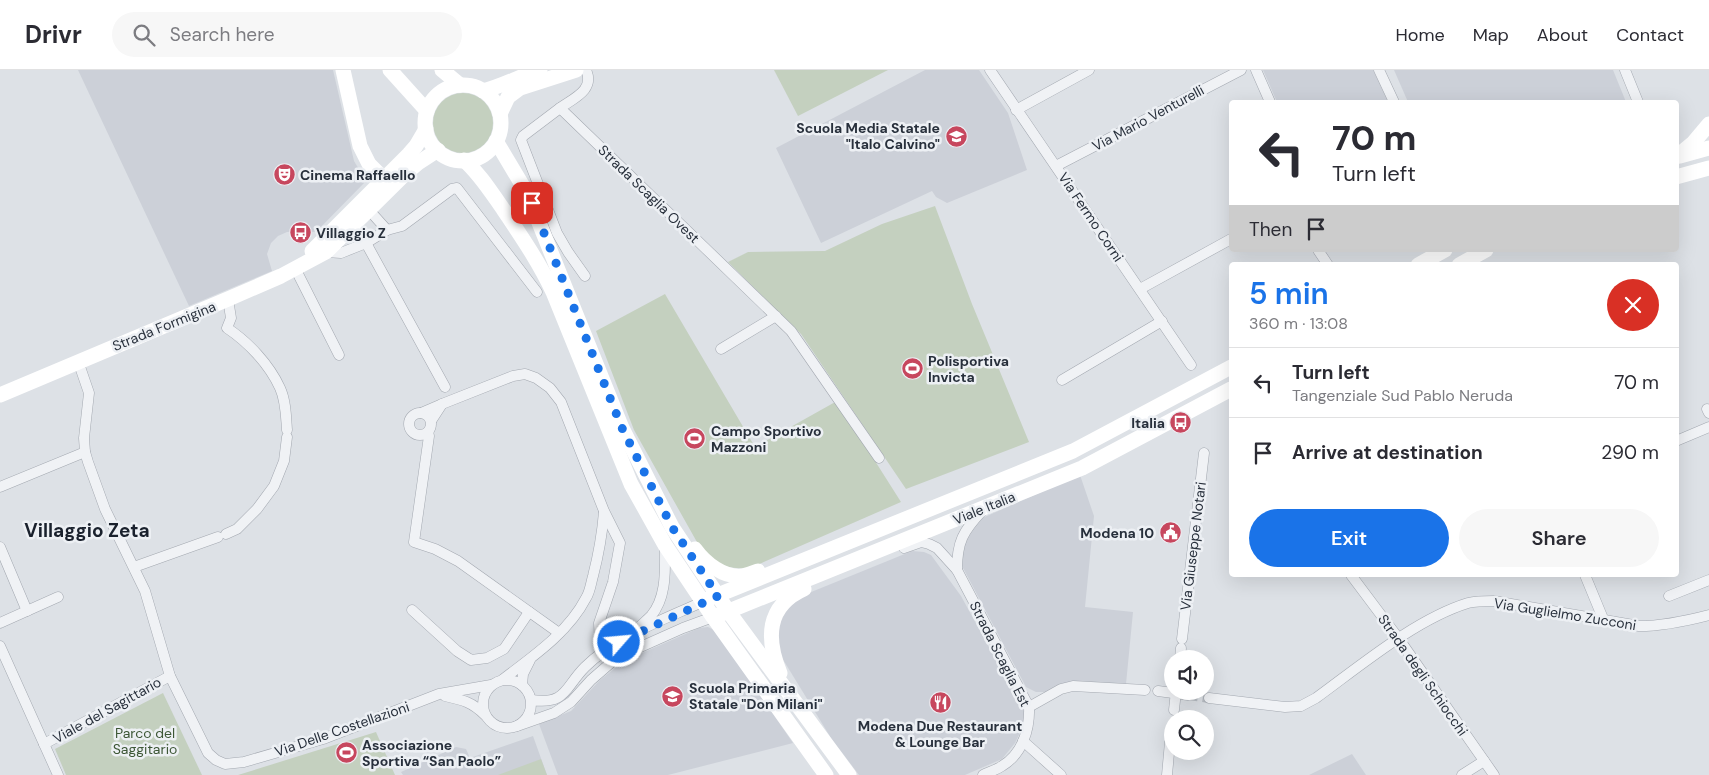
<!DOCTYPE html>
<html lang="en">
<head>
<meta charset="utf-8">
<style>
  :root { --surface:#fff; --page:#f7f7f7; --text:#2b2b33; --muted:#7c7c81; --line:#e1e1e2; --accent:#1a73e8 }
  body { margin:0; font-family:"DM Sans",sans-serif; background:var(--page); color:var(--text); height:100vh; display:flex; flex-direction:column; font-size:19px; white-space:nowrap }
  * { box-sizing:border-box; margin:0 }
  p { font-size:16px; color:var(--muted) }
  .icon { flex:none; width:28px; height:28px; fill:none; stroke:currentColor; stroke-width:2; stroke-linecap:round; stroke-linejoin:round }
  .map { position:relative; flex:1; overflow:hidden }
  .drawer { position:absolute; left:1229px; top:192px; width:450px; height:315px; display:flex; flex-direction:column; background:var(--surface); border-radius:5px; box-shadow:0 5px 20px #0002 }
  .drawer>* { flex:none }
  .guide { position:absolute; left:1229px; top:30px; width:450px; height:152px; border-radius:5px; box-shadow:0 5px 20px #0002; background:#fff; color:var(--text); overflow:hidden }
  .buttons { position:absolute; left:1164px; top:580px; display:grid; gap:10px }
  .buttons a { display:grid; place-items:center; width:50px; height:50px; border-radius:50%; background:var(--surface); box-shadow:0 5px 20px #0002; font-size:25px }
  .pin { position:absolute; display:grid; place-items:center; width:42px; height:42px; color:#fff; margin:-21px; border-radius:10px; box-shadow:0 2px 8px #0006 }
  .me { position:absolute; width:55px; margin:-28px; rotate:63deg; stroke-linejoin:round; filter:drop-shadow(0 0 4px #0008) }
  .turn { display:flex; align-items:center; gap:18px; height:105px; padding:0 20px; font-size:22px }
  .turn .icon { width:65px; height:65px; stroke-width:2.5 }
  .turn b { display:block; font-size:35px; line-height:42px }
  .then { display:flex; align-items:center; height:48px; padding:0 20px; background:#0003; gap:10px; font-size:19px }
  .round { display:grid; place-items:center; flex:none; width:52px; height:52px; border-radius:26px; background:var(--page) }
  .head { display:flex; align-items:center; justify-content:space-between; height:85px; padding:0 20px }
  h1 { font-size:30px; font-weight:600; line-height:38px; color:var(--accent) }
  .cta { display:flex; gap:10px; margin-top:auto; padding:10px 20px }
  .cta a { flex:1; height:58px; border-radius:30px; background:var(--accent); color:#fff; font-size:20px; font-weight:600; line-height:58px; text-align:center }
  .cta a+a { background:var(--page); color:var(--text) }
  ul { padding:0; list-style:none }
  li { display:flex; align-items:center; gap:15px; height:70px; padding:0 20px; border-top:1px solid var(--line) }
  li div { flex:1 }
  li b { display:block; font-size:19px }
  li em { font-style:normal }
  header { display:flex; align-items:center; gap:30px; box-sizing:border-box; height:70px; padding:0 25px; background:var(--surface); border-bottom:1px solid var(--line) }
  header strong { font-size:24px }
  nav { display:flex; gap:28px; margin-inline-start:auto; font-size:18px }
  .search { width:350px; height:45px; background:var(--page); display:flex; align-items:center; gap:12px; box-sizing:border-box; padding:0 18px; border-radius:28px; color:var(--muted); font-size:19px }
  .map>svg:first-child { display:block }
  .built { fill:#ccd0d8 }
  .green { fill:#c4d0bf }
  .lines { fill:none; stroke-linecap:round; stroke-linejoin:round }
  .street-tunnel { stroke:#b9bec4; stroke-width:10; stroke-dasharray:10 5; stroke-linecap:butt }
  .street-casing { stroke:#a3a8b0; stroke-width:11 }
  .street { stroke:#f0f2f5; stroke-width:10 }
  .secondary { stroke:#fff; stroke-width:15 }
  .route { stroke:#1a73e8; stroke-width:9; stroke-dasharray:0 16.2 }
  .labels { text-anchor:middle; stroke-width:5; stroke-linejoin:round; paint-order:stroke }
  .street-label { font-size:14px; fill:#28303c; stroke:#edf0f4 }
  .poi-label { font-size:14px; font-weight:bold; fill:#28303c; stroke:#edf0f4; text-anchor:start }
  .park-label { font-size:14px; fill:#3d5736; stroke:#edf0f4 }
  .district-label { font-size:19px; font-weight:bold; fill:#1a212d; stroke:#edf0f4 }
</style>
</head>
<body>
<header>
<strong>Drivr</strong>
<div class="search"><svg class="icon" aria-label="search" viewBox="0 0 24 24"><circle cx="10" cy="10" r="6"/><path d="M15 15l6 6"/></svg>Search here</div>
<nav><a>Home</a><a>Map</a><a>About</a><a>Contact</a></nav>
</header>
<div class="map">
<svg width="1709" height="705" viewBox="0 0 1709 705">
  <rect width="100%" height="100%" fill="#dde1e6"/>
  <!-- built -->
  <g class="built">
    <polygon points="78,0 333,0 354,91 366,111 316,162 299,161 287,162 278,166 271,173 267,184 272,201 189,236"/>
    <polygon points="925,0 979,0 1008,43 1027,100 947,133 936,127 932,121 821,173 776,78"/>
    <polygon points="1263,0 1373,0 1388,32 1277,32"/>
    <polygon points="1394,0 1613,0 1626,32 1408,32"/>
    <polygon points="1080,405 1094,446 1085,537 1133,542 1126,614 1082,612 1047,622 1036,622 1026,617 962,496 961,488 966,467 980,449"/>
    <polygon points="912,481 924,482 931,485 961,526 1025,643 1023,656 1015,673 1002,689 965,705 859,705 831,668 779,583 776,567 779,547 799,527"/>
    <polygon points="708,557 716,561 793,673 668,705 558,705 539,654 571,641 600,610 624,591 699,558"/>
    <polygon points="533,666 547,705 403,705 401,702 456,677 466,679 470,688"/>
    <polygon points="1352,684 1366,705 1309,705"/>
  </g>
  <!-- green -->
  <g class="green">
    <polygon points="774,0 888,0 798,46"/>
    <circle cx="463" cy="53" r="30"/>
    <polygon points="935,136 972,234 1029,372 906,419 801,264 728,192 748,182 825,181 882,154"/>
    <path d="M665 224 755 377 837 331 901 432 750 498C726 499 720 496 702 481L634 360 596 261Z"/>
    <polygon points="163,623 202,705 66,705 55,679"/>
    <polygon points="376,662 395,705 238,705"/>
    <polygon points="541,689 547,705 498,705"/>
  </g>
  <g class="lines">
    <!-- street-tunnel -->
    <g class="street-tunnel">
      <polyline points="1188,625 1209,628"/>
      <polyline points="1170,672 1172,654"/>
    </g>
    <defs>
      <g id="street">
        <path d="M586 0C595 20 574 28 560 38L791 261 879 388"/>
        <polyline points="990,0 1191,295"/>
        <polyline points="1256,0 1270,32"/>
        <polyline points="1379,0 1394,32"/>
        <polyline points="1625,0 1638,32"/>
        <polyline points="560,38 523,66 521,70 557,163 568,182 585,206"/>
        <polyline points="1016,40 1089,0"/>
        <polyline points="1056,96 1241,0"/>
        <polyline points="369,140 387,160"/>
        <polyline points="366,173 445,317"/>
        <polyline points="1318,180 1328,195"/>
        <polyline points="326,182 341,183 366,173 387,160 402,156 452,119 457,118 537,222"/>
        <polyline points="295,198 339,285"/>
        <polyline points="1140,219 1231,169"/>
        <path d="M228 229 231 248 227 258C248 272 269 294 280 318 286 331 286 347 287 360"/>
        <polyline points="721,279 776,246"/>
        <polyline points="78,291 89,323 84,368 85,382 88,392 105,439 145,521 170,606 208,683 216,690 225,694 244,692 323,669 439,624 491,615"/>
        <polyline points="1062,310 1162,251"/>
        <polyline points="442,334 513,306 525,304 536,308 550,318 561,332 604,441 620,473 613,512 599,553 600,574 609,577"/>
        <polyline points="1707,339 1709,343"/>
        <polyline points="421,343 442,334 431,351"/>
        <circle cx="420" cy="354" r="11"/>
        <polyline points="428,362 429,366 414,472 435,479 458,491 559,563"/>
        <polyline points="1676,371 1709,357"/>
        <polyline points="0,417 85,382"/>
        <polyline points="226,464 237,459 257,439 274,416 284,391 287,367"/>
        <polyline points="0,477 27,541"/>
        <path d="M904 478 921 472 929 474 937 478 957 500 1029 637C1030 660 1022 684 1002 696 996 700 989 702 983 705"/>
        <polyline points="134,497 218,467"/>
        <path d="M957 500C957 472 963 461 982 441"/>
        <polyline points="1351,505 1399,569 1494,705"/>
        <polyline points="1585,505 1604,551"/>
        <polyline points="1669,526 1709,510"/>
        <polyline points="412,540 457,581 471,590 487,588 504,579 529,542"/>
        <polyline points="0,553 58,527"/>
        <path d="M636 560C641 555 646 551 651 546 667 527 665 500 665 476"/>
        <polyline points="1182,569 1204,383"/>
        <polyline points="0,576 58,705"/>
        <polyline points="1180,589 1181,578"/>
        <path d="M502 610C532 587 568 563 586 528 590 522 591 513 593 506 599 483 602 466 604 442"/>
        <circle cx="507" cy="634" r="24"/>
        <polyline points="522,615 523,604 530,590"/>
        <polyline points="1158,621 1188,625"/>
        <path d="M445 626C463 630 472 632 485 645"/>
        <path d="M1209 628 1285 637 1301 636 1316 628C1360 596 1416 549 1468 533 1476 531 1485 531 1494 531L1639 556C1663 556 1686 551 1709 545"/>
        <path d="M531 630C567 635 564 618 585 597 617 566 663 550 702 532"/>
        <polyline points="1029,637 1061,619 1073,616 1145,620"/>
        <polyline points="1174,640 1176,621"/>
        <polyline points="517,656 554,643 571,632 591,610 614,590 636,579 683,558 713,547"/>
        <polyline points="1023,671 1061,705"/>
        <polyline points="44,674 170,606"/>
        <polyline points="1167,705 1170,672"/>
        <polyline points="1462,705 1484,691"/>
      </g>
    </defs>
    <!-- street casing -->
    <use href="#street" class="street-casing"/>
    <!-- street -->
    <use href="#street" class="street"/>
    <!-- secondary -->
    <g class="secondary">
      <polyline points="343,0 360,76 369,94 383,108"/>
      <polyline points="390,0 427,41"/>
      <polyline points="442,0 460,15"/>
      <circle cx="463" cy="53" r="38"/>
      <path d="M483 21C503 16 520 6 540 0"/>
      <polyline points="500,44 508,27 520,18 576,0"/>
      <polyline points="496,71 527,123 622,358 672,457 728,541 849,705"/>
      <polyline points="1680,86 1709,78"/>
      <polyline points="1676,87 1693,73 1709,54"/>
      <path d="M464 90C480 104 491 122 503 139 521 166 539 192 553 222L631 414 665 475 713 547 826 705"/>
      <polyline points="1676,107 1709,98"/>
      <polyline points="312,181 409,84 416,76 426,59"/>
      <polyline points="1418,195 1445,180"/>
      <polyline points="1459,195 1486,180"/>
      <polyline points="0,325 228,229 281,206 326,182 405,104 418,93 438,80"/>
      <path d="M695 479C705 493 724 508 742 506 747 505 753 503 758 501"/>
      <polyline points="708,529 1073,381 1231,297"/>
      <polyline points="719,545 1082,398 1231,319"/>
      <path d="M780 603C766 569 766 536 804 519"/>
    </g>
  </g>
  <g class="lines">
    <!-- route -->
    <polyline class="route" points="532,133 622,358 672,457 718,526 619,572"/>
  </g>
  <!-- icons -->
  <defs>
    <symbol id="school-disc" viewBox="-11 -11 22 22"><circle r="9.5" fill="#c7475e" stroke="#edf0f4"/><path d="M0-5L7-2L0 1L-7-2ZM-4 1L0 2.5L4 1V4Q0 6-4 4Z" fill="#fff"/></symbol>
    <symbol id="theatre-disc" viewBox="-11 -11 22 22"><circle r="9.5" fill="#c7475e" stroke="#edf0f4"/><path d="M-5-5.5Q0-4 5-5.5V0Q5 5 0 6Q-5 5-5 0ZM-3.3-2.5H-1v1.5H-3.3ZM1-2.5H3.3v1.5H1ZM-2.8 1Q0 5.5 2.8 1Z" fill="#fff"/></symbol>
    <symbol id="bus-disc" viewBox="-11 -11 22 22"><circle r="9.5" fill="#c7475e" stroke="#edf0f4"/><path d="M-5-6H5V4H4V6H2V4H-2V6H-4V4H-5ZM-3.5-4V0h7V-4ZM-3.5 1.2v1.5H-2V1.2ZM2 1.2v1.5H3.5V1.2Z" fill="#fff"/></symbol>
    <symbol id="stadium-disc" viewBox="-11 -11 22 22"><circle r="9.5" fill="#c7475e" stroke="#edf0f4"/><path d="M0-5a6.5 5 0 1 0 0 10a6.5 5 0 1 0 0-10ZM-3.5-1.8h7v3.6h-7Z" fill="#fff"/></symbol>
    <symbol id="civic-disc" viewBox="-11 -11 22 22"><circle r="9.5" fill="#c7475e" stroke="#edf0f4"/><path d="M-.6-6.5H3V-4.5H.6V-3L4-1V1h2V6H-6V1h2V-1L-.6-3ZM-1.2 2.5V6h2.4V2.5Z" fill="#fff"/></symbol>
    <symbol id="restaurant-disc" viewBox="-11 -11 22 22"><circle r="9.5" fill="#c7475e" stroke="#edf0f4"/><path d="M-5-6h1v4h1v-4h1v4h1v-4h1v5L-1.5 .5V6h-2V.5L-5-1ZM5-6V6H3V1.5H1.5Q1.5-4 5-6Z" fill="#fff"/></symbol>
  </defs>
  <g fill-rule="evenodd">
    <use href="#school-disc" x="944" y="54" width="25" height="25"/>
    <use href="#theatre-disc" x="272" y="92" width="25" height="25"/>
    <use href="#bus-disc" x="288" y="150" width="25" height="25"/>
    <use href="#stadium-disc" x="900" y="286" width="25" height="25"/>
    <use href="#bus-disc" x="1168" y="340" width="25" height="25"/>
    <use href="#stadium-disc" x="682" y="356" width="25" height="25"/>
    <use href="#civic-disc" x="1158" y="450" width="25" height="25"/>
    <use href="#school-disc" x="660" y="614" width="25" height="25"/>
    <use href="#restaurant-disc" x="928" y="620" width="25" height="25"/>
    <use href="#stadium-disc" x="334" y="670" width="25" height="25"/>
  </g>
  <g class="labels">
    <!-- street labels -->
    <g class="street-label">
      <text transform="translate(1148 48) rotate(-28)" y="5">Via Mario Venturelli</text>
      <text transform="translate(649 124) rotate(44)" y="5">Strada Scaglia Ovest</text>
      <text transform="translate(1091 147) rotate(56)" y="5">Via Fermo Corni</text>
      <text transform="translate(164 256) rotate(-22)" y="5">Strada Formigina</text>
      <text transform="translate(984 438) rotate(-22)" y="5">Viale Italia</text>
      <text transform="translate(1193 476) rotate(-83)" y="5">Via Giuseppe Notari</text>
      <text transform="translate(1565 544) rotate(9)" y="5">Via Guglielmo Zucconi</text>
      <text transform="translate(1000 584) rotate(63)" y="5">Strada Scaglia Est</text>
      <text transform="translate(1423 605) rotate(55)" y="5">Strada degli Schiocchi</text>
      <text transform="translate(107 640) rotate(-29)" y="5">Viale del Sagittario</text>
      <text transform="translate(342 659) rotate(-19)" y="5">Via Delle Costellazioni</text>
    </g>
    <!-- poi labels -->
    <g class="poi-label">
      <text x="940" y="63" text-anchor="end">Scuola Media Statale<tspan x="940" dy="16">"Italo Calvino"</tspan></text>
      <text x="300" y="110">Cinema Raffaello</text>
      <text x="316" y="168">Villaggio Z</text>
      <text x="928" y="296">Polisportiva<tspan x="928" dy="16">Invicta</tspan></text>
      <text x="1165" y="358" text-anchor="end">Italia</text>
      <text x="711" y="366">Campo Sportivo<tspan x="711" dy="16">Mazzoni</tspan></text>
      <text x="1154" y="468" text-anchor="end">Modena 10</text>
      <text x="689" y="623">Scuola Primaria<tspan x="689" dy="16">Statale "Don Milani"</tspan></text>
      <text x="940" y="661" text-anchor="middle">Modena Due Restaurant<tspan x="940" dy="16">&amp; Lounge Bar</tspan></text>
      <text x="362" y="680">Associazione<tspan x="362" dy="16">Sportiva “San Paolo”</tspan></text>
    </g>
    <!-- park labels -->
    <g class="park-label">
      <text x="145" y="668">Parco del<tspan x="145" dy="16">Saggitario</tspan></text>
    </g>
    <!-- district labels -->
    <g class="district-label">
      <text x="87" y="467">Villaggio Zeta</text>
    </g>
  </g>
</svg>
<div class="buttons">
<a><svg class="icon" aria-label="sound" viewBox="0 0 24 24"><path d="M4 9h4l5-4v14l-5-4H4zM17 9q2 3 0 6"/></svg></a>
<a><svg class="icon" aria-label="search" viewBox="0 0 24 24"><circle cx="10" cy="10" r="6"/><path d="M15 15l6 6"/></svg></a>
</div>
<div class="pin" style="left:532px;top:133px;background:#d93025"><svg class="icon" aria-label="arrive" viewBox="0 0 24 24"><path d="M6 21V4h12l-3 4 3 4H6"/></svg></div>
<svg class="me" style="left:619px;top:572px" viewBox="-20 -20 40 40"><circle r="17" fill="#1a73e8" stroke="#fff" stroke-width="3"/><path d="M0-11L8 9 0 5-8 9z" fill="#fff"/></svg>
<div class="guide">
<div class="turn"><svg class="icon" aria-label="left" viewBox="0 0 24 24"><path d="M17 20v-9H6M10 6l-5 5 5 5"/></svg><div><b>70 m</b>Turn left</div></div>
<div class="then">Then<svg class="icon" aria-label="arrive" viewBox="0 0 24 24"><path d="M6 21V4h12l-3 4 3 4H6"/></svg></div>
</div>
<section class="drawer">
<div class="head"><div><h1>5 min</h1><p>360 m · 13:08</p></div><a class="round" style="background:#d93025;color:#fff"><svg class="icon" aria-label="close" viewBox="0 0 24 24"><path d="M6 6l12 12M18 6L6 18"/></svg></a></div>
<ul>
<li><svg class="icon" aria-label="left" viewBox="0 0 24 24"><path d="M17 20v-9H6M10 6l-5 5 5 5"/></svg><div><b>Turn left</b><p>Tangenziale Sud Pablo Neruda</p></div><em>70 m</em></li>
<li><svg class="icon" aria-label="arrive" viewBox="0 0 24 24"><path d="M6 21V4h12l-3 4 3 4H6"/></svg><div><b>Arrive at destination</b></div><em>290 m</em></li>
</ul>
<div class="cta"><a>Exit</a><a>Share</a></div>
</section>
</div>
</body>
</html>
